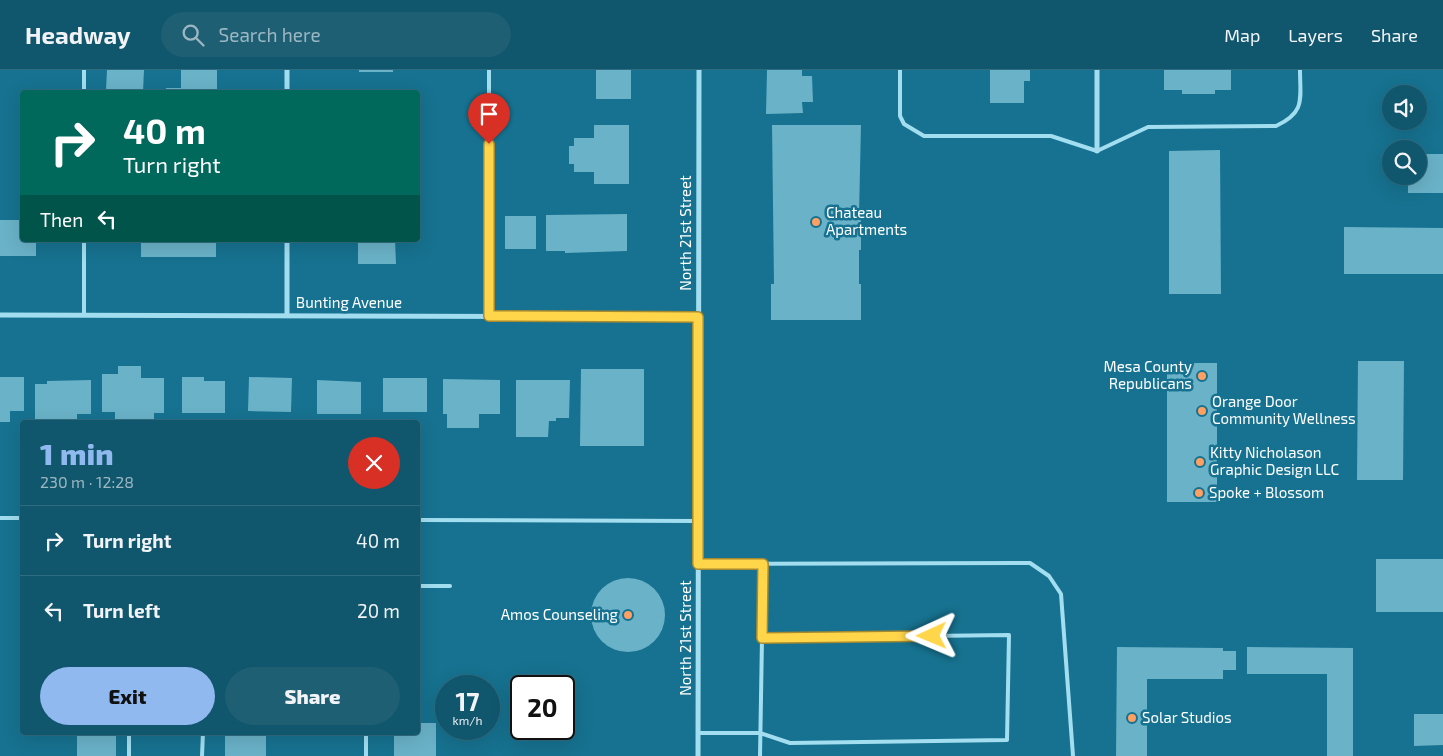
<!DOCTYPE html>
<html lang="en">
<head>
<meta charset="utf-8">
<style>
  :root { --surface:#10566c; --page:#1e5f74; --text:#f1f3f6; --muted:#9cb7c2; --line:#306c7f; --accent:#90b9f0 }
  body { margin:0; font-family:"Exo 2",sans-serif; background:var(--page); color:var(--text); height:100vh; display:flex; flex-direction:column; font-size:19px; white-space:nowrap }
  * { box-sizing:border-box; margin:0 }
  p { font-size:16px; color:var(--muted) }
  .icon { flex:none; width:28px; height:28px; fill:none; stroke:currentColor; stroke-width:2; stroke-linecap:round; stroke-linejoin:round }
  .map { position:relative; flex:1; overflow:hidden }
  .drawer { position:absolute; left:20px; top:350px; width:400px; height:315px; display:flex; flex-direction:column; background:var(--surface); border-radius:5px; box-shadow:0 5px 20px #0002,0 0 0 1px var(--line) }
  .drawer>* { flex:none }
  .hud { position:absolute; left:20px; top:20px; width:400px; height:152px; border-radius:5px; box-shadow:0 5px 20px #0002,0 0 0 1px var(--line); background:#00695c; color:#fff; overflow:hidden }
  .tools { position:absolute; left:1382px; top:15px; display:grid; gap:10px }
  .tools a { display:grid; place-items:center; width:45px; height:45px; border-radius:50%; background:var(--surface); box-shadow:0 5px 20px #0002,0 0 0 1px var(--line); font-size:25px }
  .speed { position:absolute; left:435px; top:605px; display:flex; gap:10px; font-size:25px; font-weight:700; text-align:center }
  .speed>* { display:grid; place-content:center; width:65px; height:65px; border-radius:50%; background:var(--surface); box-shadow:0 5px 20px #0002,0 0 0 1px var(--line); line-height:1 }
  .speed small { font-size:12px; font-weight:400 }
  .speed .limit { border:2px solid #111; border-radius:8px; background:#fff; color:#111 }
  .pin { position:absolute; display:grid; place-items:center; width:42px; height:42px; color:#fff; margin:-51px -21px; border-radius:50% 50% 50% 0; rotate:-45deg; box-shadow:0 0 5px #0007 }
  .pin .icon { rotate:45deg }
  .me { position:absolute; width:55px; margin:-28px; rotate:269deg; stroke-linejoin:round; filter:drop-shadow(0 0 4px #0008) }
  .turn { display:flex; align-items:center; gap:18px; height:105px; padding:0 20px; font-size:22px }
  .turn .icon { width:65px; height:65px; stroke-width:2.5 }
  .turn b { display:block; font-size:35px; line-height:42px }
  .then { display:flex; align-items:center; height:48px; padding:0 20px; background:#0003; gap:10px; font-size:19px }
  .round { display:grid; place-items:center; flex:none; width:52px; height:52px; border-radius:26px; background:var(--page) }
  .head { display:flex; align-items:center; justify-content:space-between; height:85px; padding:0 20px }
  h1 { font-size:30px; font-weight:800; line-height:38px; color:var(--accent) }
  .button { display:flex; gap:10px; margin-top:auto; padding:10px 20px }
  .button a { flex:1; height:58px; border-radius:30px; background:var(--accent); color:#111; font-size:20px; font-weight:800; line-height:58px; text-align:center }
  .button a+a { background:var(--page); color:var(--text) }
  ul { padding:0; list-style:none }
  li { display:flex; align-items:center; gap:15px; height:70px; padding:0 20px; border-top:1px solid var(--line) }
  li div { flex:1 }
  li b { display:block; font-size:19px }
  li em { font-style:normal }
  header { display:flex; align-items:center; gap:30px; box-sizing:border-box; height:70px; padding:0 25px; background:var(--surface); border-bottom:1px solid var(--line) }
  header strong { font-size:24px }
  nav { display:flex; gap:28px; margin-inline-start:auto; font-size:18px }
  .search { width:350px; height:45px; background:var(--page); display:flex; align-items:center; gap:12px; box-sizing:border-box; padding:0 18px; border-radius:28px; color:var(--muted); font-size:19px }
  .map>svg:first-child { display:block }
  .building { fill:#6ab2c8 }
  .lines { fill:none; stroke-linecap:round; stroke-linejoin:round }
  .service { stroke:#a2def0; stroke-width:4 }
  .minor { stroke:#a2def0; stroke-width:5 }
  .route-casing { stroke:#a68a30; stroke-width:12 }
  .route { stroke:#ffd54a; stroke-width:9 }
  .poi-dot { fill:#ff9f61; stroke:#167290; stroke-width:2 }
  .labels { text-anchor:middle; stroke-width:5; stroke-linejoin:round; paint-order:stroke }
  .poi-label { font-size:15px; fill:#fff; stroke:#167290; text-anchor:start }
  .street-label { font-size:15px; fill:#fff; stroke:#167290 }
</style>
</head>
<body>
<header>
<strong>Headway</strong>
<div class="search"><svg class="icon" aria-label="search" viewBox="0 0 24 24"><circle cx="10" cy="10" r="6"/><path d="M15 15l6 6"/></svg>Search here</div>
<nav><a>Map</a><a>Layers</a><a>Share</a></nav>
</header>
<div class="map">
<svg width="1443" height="686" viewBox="0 0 1443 686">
  <rect width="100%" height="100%" fill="#167290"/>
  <!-- building -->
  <g class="building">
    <polygon points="107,0 144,0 143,22 106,20"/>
    <polygon points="181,0 217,0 217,22 166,22 166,18 181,18"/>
    <rect x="359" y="0" width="34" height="2"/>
    <rect x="596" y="0" width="35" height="29"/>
    <polygon points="767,0 802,0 802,6 812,6 813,32 802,32 803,43 766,44"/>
    <polygon points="990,0 1030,0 1030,11 1024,11 1024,33 990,33"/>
    <polygon points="1164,0 1231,0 1231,20 1215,20 1215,24 1182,24 1182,20 1164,20"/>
    <polygon points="594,55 629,55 629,114 594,114 594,102 574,102 574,94 569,94 569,76 574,76 574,68 594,68"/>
    <polygon points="772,55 861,55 859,145 861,145 861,180 859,180 859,214 861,214 861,250 771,250 771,214 774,214"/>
    <polygon points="1220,80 1221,224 1169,224 1169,81"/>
    <polygon points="1419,84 1443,84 1443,123 1408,123 1408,106 1419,106"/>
    <polygon points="627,144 627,181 565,183 565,181 546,181 546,145"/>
    <rect x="505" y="146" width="31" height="33"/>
    <polygon points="0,150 22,150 22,170 36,170 36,186 0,186"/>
    <polygon points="1344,157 1443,158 1443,204 1344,204"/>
    <rect x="141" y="170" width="75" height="17"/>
    <polygon points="358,170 395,170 396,194 358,194"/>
    <polygon points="1358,291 1404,291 1403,410 1357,410"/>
    <rect x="1167" y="293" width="50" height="139"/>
    <polygon points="118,296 141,296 141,308 164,308 164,343 154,343 154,352 115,352 115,342 102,342 102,304 118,304"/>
    <polygon points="581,299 644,299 644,376 580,376"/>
    <polygon points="0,307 24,307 24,341 10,341 10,352 0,352"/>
    <polygon points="182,307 204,307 204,311 225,311 225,343 182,343"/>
    <polygon points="249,307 292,308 291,342 248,341"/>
    <rect x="383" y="308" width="44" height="34"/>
    <polygon points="443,309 500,310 500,344 479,344 479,358 447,358 447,344 443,344"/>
    <polygon points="91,310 91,344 77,344 77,352 35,352 35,314 47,314 47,311"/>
    <polygon points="317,310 361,312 361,344 317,344"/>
    <polygon points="516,310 570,310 569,348 556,348 556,351 549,351 548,367 516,367"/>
    <rect x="1376" y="489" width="67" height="53"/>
    <circle cx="628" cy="545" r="37"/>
    <polygon points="1117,577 1223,578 1223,581 1236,581 1236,600 1223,600 1223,609 1147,609 1147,686 1116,686"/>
    <polygon points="1247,577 1353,578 1353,686 1327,686 1327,604 1247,604"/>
    <polygon points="1414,644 1443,644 1443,675 1414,676"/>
    <polygon points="418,653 436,653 436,686 394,686 394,662 418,662"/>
    <rect x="77" y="662" width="39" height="24"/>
    <rect x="225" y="662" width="41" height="24"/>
  </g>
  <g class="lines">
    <!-- service -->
    <g class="service">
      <polyline points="489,0 489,246"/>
      <path d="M900 0V46L904 54 924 66H1051L1097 81 1148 57 1276 56C1306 42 1300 29 1300 0"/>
      <polyline points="84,22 84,0"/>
      <polyline points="84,245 84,170"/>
      <polyline points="0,448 22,448"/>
      <polyline points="418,450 698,451"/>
      <polyline points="698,494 1030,493 1049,506 1061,524 1073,686"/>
      <polyline points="418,516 450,516"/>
      <polyline points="762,568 763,494"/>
      <polyline points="698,663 760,663 790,673 1007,670 1009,565 762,568 760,686"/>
      <polyline points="129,686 129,662"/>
      <polyline points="202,686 203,662"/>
      <polyline points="366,686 366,662"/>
    </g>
    <!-- minor -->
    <g class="minor">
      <polyline points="1097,0 1097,81"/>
      <polyline points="287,22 287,0"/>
      <polyline points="0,245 699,247"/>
      <polyline points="287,245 287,170"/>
      <polyline points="698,686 699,0"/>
    </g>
  </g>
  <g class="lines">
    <defs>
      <polyline id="route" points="489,74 489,246 698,247 698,494 763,494 762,568 932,566"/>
    </defs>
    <!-- route casing -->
    <use href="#route" class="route-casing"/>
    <!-- route -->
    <use href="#route" class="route"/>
  </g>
  <!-- markers -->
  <g class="poi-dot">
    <circle cx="816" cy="152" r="5"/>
    <circle cx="1202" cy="306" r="5"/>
    <circle cx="1202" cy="341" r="5"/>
    <circle cx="1200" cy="392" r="5"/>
    <circle cx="1199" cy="423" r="5"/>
    <circle cx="628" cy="545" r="5"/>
    <circle cx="1132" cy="648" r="5"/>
  </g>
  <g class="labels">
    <!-- poi labels -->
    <g class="poi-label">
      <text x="826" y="148">Chateau<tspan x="826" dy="17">Apartments</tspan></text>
      <text x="1192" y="302" text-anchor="end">Mesa County<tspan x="1192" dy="17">Republicans</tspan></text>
      <text x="1212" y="337">Orange Door<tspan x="1212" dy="17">Community Wellness</tspan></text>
      <text x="1210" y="388">Kitty Nicholason<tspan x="1210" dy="17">Graphic Design LLC</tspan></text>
      <text x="1209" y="428">Spoke + Blossom</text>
      <text x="618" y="550" text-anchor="end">Amos Counseling</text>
      <text x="1142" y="653">Solar Studios</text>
    </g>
    <!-- street labels -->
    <g class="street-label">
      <text transform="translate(686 163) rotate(-90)" y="5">North 21st Street</text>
      <text x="349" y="238">Bunting Avenue</text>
      <text transform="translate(686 568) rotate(-90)" y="5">North 21st Street</text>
    </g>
  </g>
</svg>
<div class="tools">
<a><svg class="icon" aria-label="sound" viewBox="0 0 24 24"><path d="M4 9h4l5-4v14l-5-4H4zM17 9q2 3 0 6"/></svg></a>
<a><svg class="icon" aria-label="search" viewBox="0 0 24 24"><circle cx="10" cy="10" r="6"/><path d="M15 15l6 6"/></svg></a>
</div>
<div class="speed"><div>17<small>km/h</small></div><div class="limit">20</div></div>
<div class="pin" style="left:489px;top:74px;background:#d93025"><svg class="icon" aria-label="arrive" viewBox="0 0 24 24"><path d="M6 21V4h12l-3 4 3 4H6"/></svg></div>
<svg class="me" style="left:932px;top:566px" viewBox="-20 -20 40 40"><path d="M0-17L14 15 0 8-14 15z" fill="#ffd54a" stroke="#fff" stroke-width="4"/></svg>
<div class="hud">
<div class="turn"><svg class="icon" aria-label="right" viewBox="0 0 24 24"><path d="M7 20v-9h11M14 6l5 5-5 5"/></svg><div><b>40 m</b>Turn right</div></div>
<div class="then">Then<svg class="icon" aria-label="left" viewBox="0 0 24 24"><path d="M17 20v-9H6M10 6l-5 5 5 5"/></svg></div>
</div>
<section class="drawer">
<div class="head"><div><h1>1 min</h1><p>230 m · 12:28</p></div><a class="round" style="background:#d93025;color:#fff"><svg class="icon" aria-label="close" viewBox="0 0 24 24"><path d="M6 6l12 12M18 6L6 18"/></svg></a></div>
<ul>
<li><svg class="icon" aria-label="right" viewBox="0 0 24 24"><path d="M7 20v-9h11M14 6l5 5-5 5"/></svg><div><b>Turn right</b></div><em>40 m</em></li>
<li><svg class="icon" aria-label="left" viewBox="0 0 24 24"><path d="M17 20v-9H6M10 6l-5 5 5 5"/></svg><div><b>Turn left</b></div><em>20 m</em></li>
</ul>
<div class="button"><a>Exit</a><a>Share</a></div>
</section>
</div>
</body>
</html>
